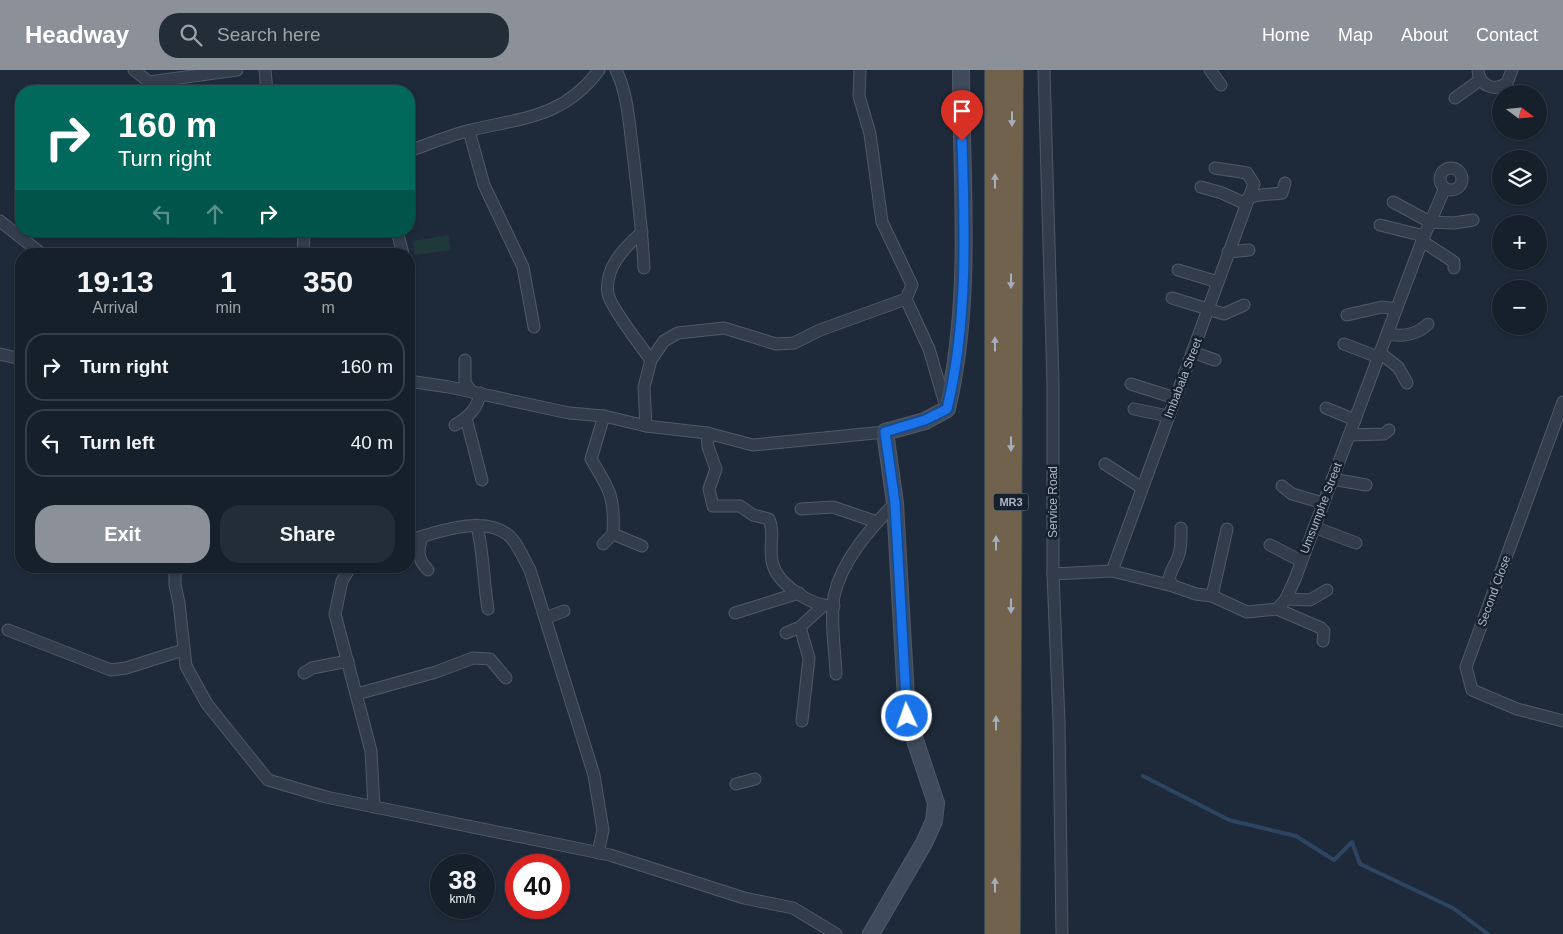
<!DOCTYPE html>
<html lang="en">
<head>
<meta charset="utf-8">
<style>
  :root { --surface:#16202b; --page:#232d37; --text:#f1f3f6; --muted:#9ea3a9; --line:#353e47; --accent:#8c9099 }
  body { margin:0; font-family:Arial,sans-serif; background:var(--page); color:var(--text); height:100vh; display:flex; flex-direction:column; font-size:19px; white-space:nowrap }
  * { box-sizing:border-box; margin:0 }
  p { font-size:16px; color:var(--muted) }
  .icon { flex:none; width:28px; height:28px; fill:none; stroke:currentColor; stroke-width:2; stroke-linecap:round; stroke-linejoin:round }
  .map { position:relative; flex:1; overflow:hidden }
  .drawer { position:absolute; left:15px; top:178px; width:400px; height:325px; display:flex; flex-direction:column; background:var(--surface); border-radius:20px; box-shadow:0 1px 4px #0004,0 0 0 1px var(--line) }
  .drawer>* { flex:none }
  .top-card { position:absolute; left:15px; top:15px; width:400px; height:152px; border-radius:20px; box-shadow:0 1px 4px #0004,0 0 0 1px var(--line); background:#00695c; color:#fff; overflow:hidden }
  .needle { width:32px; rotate:106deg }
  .fabs { position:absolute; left:1492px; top:15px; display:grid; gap:10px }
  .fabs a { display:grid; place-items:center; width:55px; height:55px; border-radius:50%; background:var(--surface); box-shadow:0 1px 4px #0004,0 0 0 1px var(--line); font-size:25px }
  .speed { position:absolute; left:430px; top:784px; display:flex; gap:10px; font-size:25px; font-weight:700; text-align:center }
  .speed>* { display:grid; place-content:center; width:65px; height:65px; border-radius:50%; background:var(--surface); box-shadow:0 1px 4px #0004,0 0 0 1px var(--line); line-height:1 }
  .speed small { font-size:12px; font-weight:400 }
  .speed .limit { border:8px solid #d22; background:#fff; color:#111 }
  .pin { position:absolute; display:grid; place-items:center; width:42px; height:42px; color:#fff; margin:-51px -21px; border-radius:50% 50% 50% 0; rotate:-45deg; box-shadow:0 0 5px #0007 }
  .pin .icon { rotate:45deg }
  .me { position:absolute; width:55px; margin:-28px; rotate:357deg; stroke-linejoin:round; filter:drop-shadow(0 0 4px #0008) }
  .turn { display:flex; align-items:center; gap:18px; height:105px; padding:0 20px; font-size:22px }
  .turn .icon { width:65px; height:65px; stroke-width:2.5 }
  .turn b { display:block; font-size:35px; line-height:42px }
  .lanes { display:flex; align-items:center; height:48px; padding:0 20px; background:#0003; justify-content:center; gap:25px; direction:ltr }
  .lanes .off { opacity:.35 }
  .eta { display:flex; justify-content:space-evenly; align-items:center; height:85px; text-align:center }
  .eta b { font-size:30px; font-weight:700; line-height:35px }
  .action { display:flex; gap:10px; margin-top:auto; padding:10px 20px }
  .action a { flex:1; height:58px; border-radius:20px; background:var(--accent); color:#fff; font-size:20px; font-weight:700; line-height:58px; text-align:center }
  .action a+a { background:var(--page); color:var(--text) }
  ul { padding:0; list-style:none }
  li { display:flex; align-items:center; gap:15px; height:68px; margin:0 10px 8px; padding:0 10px; border:2px solid var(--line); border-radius:20px }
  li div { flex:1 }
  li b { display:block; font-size:19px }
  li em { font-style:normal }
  header { display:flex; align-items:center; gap:30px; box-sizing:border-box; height:70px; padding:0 25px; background:var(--accent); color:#fff }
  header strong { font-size:24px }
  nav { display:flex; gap:28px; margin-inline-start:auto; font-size:18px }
  .search { width:350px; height:45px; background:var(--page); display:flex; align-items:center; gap:12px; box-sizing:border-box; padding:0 18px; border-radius:20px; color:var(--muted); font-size:19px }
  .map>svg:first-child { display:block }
  .green { fill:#20383a }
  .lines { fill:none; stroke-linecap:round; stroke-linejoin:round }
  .stream { stroke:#2d4560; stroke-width:4 }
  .street-casing { stroke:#4f5a68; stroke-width:13 }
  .secondary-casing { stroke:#4f5a68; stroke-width:18 }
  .highway-casing { stroke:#3c4754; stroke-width:22 }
  .street { stroke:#323c4a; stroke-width:11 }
  .secondary { stroke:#3f4b5d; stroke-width:16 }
  .highway { stroke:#71624e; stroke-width:20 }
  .oneway { fill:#a6aebb }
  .route-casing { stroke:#114b97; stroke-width:12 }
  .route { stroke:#1a73e8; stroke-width:9 }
  .labels { text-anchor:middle; stroke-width:5; stroke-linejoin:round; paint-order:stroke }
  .shield { fill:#17212e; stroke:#7f8a99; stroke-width:1 }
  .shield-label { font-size:11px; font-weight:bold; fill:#acb7c7 }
  .street-label { font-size:12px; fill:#acb7c7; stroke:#17212e }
</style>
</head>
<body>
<header>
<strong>Headway</strong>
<div class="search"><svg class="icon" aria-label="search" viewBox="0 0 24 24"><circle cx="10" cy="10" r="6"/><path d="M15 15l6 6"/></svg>Search here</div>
<nav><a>Home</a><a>Map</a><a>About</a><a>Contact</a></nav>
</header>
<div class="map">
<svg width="1563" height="864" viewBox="0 0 1563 864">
  <rect width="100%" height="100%" fill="#1e2a39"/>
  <!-- green -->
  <polygon class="green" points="448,165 451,180 415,185 413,171"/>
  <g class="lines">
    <!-- stream -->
    <polyline class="stream" points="1143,706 1229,750 1296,766 1334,790 1352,772 1360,794 1453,838 1488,864"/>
    <defs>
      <g id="street">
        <polyline points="134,0 149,12 237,0"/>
        <polyline points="265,0 267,21"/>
        <path d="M616 0C627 22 629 51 632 75 637 116 642 157 644 198"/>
        <polyline points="860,0 859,26 870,64 882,152 912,215 906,229 929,279 946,337"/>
        <polyline points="1044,0 1053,313 1053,504 1059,652 1062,864"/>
        <polyline points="1210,0 1221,15"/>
        <path d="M1478 0C1479 16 1495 22 1507 13L1512 0"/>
        <polyline points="1455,28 1480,10"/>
        <polyline points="469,61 484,115 523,197 534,257"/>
        <path d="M409 81C429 74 450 65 471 60 522 48 565 47 599 0"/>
        <circle cx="1451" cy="109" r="11"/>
        <polyline points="1201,117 1222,123 1246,134"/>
        <path d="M1248 128C1261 123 1270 125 1282 123L1285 113"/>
        <polyline points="1393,132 1430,152 1454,153 1473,150"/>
        <polyline points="0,151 42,184"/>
        <polyline points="1380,155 1424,166"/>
        <polyline points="397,161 403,184"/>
        <path d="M642 162C624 178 604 198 608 224 610 236 642 278 651 290"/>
        <polyline points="1422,171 1454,192 1454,198"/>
        <polyline points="1228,182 1249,180"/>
        <polyline points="303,184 304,161"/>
        <polyline points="1178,200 1218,212"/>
        <polyline points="1172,228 1224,244 1244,235"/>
        <polyline points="1347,245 1382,237 1396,239"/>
        <path d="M1387 264C1401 267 1417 265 1428 254"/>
        <polyline points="1344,274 1378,287"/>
        <polyline points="1192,282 1215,290"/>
        <polyline points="1380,283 1398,297 1407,313"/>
        <polyline points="0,284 21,289"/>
        <polyline points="465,290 465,313 472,322"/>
        <polyline points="409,311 449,317 569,343 604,346 646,356 707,363 753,375 885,362"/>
        <polyline points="1131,314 1175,328"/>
        <polyline points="1563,332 1466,597 1472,620 1517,639 1563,651"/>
        <polyline points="1326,338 1355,350"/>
        <polyline points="1134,339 1168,346"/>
        <path d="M604 346 591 389C610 420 615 427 613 464L642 476"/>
        <polyline points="466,348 482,410"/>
        <path d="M455 355C468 347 478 339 480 323"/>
        <polyline points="646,356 644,317 651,290 664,271 678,263 724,258 776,274 794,273 820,260 906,229"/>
        <path d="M707 363 708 377 716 399 709 419 713 436H740L753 445 769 449C775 463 769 475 772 491 776 514 812 537 834 536"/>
        <polyline points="1349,365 1384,364 1389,360"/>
        <polyline points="1105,394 1142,418"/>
        <polyline points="1332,409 1366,415"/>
        <polyline points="1282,416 1292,424 1323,433"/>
        <polyline points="801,439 833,437 877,452"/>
        <path d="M477 456C484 485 483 510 488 539"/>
        <polyline points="1314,457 1356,473"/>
        <path d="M423 466C417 479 417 489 428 500"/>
        <path d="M409 470C437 463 480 445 507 464 517 471 524 490 530 500L594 705 603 760 598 783"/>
        <polyline points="603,474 613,464"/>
        <polyline points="1270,475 1301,491"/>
        <polyline points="175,496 175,515 179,533 186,596 207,634 268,710 326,727 610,785 744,828 793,838 836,864"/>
        <polyline points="351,496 342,511 335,544 371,681 374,737"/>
        <polyline points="1112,501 1254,114 1247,103 1215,98"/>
        <polyline points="1053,504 1112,501 1173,516 1196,524 1212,526 1247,542 1277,539 1286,529 1295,509 1422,171 1445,118"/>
        <path d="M1173 516 1169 509C1171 500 1175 495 1178 487 1182 478 1181 467 1181 458"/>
        <polyline points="1212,526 1227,459"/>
        <polyline points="1286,529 1310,530 1327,520"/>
        <polyline points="1277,539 1321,558 1324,561 1323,571"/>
        <polyline points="735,543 799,523"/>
        <polyline points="545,548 564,541"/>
        <polyline points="800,557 809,588 802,651"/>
        <polyline points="8,560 111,600 126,598 183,580"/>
        <polyline points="786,563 800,557 824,535"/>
        <polyline points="304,603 312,598 348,591"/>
        <path d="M836 604C835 579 830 550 834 526 842 490 870 459 895 433"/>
        <polyline points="357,624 436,602 473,588 490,589 506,608"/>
        <polyline points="736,714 755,709"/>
      </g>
      <path id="secondary" d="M871 864 924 773 934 751 936 733 907 646 895 433 885 362 925 351 947 339C973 228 961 113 961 0"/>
      <g id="highway">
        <polyline points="995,864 995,0"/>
        <polyline points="1010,864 1013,0"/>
      </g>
    </defs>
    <!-- street casing -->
    <use href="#street" class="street-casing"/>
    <!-- secondary casing -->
    <use href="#secondary" class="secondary-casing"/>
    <!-- highway casing -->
    <use href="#highway" class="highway-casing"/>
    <!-- street -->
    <use href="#street" class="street"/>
    <!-- secondary -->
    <use href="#secondary" class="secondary"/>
    <!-- highway -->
    <use href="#highway" class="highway"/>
  </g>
  <!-- one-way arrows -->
  <defs><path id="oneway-solid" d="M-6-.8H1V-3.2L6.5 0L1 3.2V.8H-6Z" transform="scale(1.25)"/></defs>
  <g class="oneway">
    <use href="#oneway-solid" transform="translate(1012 49) rotate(90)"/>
    <use href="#oneway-solid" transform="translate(995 111) rotate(-90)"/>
    <use href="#oneway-solid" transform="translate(1011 211) rotate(90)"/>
    <use href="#oneway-solid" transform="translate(995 274) rotate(-90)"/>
    <use href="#oneway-solid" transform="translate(1011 374) rotate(90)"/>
    <use href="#oneway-solid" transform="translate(996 473) rotate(-90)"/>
    <use href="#oneway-solid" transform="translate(1011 536) rotate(90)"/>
    <use href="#oneway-solid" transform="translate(996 653) rotate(-90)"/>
    <use href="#oneway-solid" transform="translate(995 815) rotate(-90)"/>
  </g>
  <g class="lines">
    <defs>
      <path id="route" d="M907 646 895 433 885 362 925 350 947 339C968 252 965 160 962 71"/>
    </defs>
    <!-- route casing -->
    <use href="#route" class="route-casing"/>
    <!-- route -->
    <use href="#route" class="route"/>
  </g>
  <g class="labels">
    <!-- shield labels -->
    <rect class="shield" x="993.5" y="423.5" width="35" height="17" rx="4"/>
    <g class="shield-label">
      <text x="1011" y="436">MR3</text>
    </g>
    <!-- street labels -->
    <g class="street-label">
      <text transform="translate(1183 308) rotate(-69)" y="4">Imbabala Street</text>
      <text transform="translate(1053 432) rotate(-90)" y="4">Service Road</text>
      <text transform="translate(1321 438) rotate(-69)" y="4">Umsumphe Street</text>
      <text transform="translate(1494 521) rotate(-70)" y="4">Second Close</text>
    </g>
  </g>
</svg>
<div class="fabs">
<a><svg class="needle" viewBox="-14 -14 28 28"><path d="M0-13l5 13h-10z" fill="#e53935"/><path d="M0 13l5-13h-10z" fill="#9ea3a9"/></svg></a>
<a><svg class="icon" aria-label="layers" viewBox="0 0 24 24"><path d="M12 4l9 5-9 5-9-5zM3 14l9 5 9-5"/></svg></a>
<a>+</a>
<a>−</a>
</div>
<div class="speed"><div>38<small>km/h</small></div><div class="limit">40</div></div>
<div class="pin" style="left:962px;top:71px;background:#d93025"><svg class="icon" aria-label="arrive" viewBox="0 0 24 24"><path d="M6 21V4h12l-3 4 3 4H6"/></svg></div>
<svg class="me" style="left:907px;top:646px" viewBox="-20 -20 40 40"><circle r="17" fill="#1a73e8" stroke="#fff" stroke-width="3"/><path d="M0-11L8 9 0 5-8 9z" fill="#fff"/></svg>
<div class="top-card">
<div class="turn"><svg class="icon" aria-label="right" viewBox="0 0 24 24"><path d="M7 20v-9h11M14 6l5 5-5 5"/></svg><div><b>160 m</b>Turn right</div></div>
<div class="lanes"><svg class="icon off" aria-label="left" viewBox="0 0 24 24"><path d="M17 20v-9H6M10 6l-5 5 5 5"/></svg><svg class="icon off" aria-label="ahead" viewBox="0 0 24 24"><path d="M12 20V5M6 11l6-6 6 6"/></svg><svg class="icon" aria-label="right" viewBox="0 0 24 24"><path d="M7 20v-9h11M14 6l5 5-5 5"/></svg></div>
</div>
<section class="drawer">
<div class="eta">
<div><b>19:13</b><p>Arrival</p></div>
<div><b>1</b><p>min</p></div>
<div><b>350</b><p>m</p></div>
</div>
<ul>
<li><svg class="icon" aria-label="right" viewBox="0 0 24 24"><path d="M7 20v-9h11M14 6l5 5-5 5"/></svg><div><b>Turn right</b></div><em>160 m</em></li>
<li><svg class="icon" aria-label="left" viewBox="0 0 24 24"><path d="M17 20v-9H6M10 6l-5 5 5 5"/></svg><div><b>Turn left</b></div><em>40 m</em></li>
</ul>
<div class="action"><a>Exit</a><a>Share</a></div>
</section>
</div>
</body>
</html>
